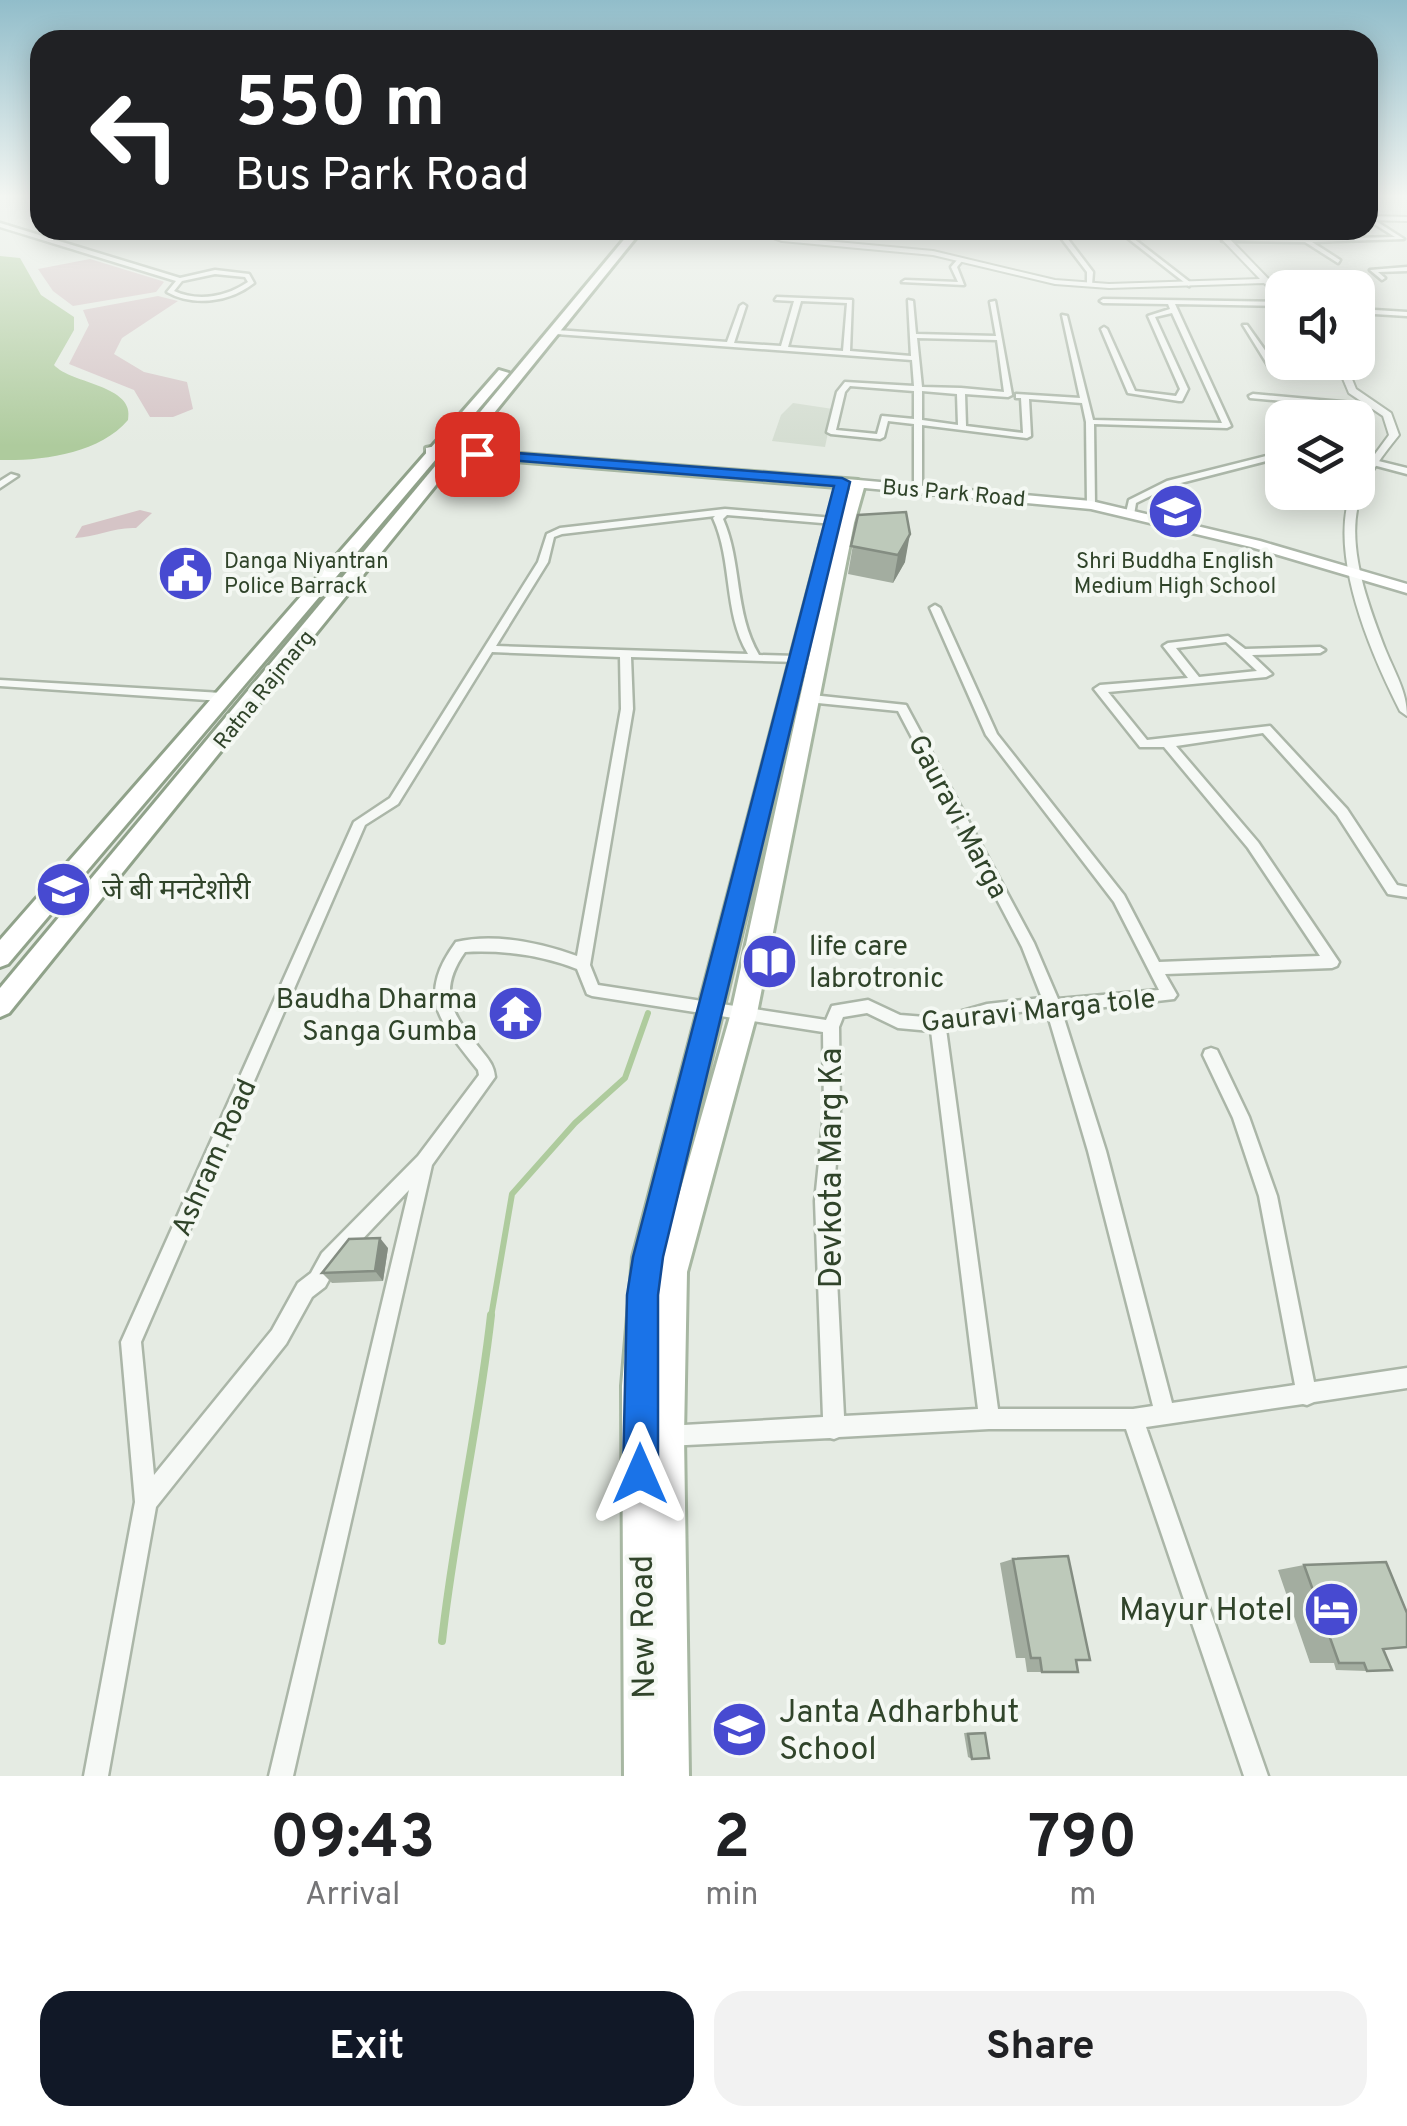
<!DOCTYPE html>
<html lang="en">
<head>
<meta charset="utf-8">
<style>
  :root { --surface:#fff; --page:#f2f2f2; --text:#202124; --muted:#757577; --accent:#111827 }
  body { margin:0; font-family:Overpass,"Noto Sans Devanagari",sans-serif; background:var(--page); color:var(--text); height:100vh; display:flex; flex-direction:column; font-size:38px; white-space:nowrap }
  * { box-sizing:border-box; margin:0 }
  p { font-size:32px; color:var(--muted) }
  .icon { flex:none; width:55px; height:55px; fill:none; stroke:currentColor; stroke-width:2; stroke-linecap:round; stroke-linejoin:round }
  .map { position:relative; height:1776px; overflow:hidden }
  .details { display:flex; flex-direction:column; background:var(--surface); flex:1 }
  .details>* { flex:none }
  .banner { position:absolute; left:30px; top:30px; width:1348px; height:210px; border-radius:30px; box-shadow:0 5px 25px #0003; background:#202124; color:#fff; overflow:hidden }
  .buttons { position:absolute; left:1265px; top:270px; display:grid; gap:20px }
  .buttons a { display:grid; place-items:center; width:110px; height:110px; border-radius:20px; background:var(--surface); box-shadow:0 5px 25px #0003; font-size:50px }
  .pin { position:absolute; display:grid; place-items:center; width:85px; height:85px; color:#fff; margin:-42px; border-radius:20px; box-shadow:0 5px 15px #0006 }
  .me { position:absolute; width:110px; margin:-55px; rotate:0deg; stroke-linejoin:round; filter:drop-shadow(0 0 8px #0008) }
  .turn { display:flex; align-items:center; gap:35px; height:210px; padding:0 40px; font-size:45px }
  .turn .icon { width:130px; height:130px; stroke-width:2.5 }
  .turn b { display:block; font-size:70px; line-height:85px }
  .eta { display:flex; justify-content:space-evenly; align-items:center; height:170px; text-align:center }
  .eta b { font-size:60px; font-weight:700; line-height:70px }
  .cta { display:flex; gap:20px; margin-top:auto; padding:20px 40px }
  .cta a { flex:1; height:115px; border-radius:30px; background:var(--accent); color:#fff; font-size:40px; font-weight:700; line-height:115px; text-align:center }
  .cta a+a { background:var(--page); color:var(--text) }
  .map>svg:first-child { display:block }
  .built { fill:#d4ddd1 }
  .green { fill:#d5c4c6 }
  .water { fill:#aecb9d }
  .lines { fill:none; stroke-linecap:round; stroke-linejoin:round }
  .stream-far1 { stroke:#aecb9d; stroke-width:6 }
  .stream { stroke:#aecb9d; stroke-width:8 }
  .minor-casing { stroke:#abb6a8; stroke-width:5 }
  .tertiary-casing { stroke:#abb6a8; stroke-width:4 }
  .secondary-casing { stroke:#abb6a8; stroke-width:5 }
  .primary-casing { stroke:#a7b7a2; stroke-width:6 }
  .trunk-casing { stroke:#90a28a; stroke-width:6 }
  .minor { fill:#f6f9f6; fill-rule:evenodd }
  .tertiary { fill:#f6f9f6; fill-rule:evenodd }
  .secondary { fill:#fff; fill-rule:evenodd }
  .primary { fill:#fff; fill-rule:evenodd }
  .trunk { fill:#fff; fill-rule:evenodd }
  .wall { fill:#a3ada0 }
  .shaded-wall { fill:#848d82 }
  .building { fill:#bdc9ba; stroke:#848d82; stroke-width:2.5 }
  .route { fill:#1a73e8; stroke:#114b97; stroke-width:2.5 }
  .labels { text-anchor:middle; stroke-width:8; stroke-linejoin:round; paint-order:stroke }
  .far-street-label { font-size:22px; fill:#30442a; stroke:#f4f8f3 }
  .far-poi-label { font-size:22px; fill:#30442a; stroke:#f4f8f3; text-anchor:start }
  .street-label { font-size:28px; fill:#30442a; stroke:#f4f8f3 }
  .poi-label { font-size:28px; fill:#30442a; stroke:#f4f8f3; text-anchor:start }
  .near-street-label { font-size:32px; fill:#30442a; stroke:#f4f8f3 }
  .near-poi-label { font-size:32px; fill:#30442a; stroke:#f4f8f3; text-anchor:end }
</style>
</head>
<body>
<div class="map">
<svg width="1407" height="1776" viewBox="0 0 1407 1776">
  <rect width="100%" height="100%" fill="#e5ebe3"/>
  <!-- built -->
  <polygon class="built" points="793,403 833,409 825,447 772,441 781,415"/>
  <!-- green -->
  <g class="green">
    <polygon points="90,259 162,281 164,282 156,292 73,306 53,291 38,269"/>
    <polygon points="158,296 178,301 122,338 114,354 144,372 187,382 193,409 173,417 150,417 134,390 69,364 89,325 83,310"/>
    <path d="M140 510 152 513 136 528C113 527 97 537 75 538L82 526Z"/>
  </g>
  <!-- water -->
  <path class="water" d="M0 256 20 258 41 295 74 317V330L54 365C71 384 136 385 128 420 99 454 42 461 0 460Z"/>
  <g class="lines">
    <!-- stream-far1 -->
    <polyline class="stream-far1" points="491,1317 512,1194 575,1123 625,1078 648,1013"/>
    <!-- stream -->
    <path class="stream" d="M442 1641C454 1531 479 1424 491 1315"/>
    <defs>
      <g id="minor">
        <polygon points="1368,216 1404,239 1312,242 1340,260 1338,263 1305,242 1222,241 1395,237 1368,220"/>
        <path d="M0 223 180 278 215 270 249 274 254 283C230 302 194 307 167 292L176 281 0 227ZM215 274 245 277 248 282C226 297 198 302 174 291L182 281Z"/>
        <polygon points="1055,230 1061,230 1093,272 1092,285 1087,284 1087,272"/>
        <polygon points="1222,232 1220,235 1133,238 1191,283 1189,286 1125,236"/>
        <polygon points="957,260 962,261 957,267 964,285 902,282 905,280 958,282 951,267"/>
        <polygon points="1407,267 1407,271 1378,272 1385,278 1382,280 1370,270"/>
        <path d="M777 297 852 300 850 351 911 356 908 300 913 301 916 334 996 336 990 302 995 301 1012 395 1008 397 965 394 966 426 1023 433 1021 398H1016V394L1080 398 1062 315 1067 316 1093 420 1222 423 1172 313 1155 317 1188 389 1182 401H1179L1128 393 1101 329 1104 327 1107 329 1135 391 1176 396 1180 389 1148 316 1170 309 1168 304 1103 303 1100 301 1103 299 1282 302V306L1175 304 1231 426 1227 428 1094 424 1095 505 1091 508 1087 505 1086 422 1082 403 1029 399 1031 436 1027 438 922 425V488L918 491 914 488V424L888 421 884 437 880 439 831 434 827 432 837 392 845 382 914 386 912 360 556 334 553 332 556 330 727 342 740 306 743 304 746 306 734 343 781 346 794 301 775 300ZM801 301 847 303 843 351 788 347ZM917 338 997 340 1004 392 961 388 922 387ZM850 386 914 391V419L882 416 877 434 836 430 845 392ZM922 391 957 394 958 425 922 420Z"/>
        <polygon points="1358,309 1407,312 1407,316 1358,313"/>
        <polygon points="1243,325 1247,325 1274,363 1342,366 1346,368 1342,370 1269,367"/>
        <polygon points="1253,394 1375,405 1379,407 1375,409 1250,398 1249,396"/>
        <polygon points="1282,452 1282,457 1173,485 1136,503 1134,515 1126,513 1129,500 1167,481"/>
        <polygon points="1358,456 1407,468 1407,474 1358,461"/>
        <polygon points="11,474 18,476 0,488 0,481"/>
        <path d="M725 509 834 518 839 521 834 524 727 515 723 519C742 562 734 613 759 655L798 656 803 659 798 662 631 657 633 709 590 965 598 985 826 1020 832 1006 868 1000 900 1015 938 1018 987 1004 1042 998 1022 947 898 711 808 702V696L812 695 906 705 1034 943 1058 999 1159 990 1114 902 986 735 930 608 935 605 940 608 997 734 1124 895 1159 962 1320 956 1248 848 1164 747H1140L1094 689 1100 685 1188 678 1163 646 1168 643 1228 636 1245 649 1320 647 1325 650 1320 653 1252 655 1272 674 1266 677 1108 692 1147 740 1270 726 1347 809 1397 885 1407 887V897L1388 894 1337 815 1263 733 1176 746 1258 842 1339 962 1337 966 1332 968 1165 974 1177 995 1174 999 1062 1012 1106 1151 1172 1403 1295 1385 1259 1196 1233 1118 1203 1055 1205 1050 1211 1048 1217 1050 1249 1117 1277 1196 1314 1382 1407 1368V1388L1314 1402 1307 1405 1303 1404 1146 1427 1268 1776H1244L1126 1429H989L839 1437 834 1439 830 1438 666 1446 659 1443 656 1436 659 1429 666 1426 823 1417 815 1201 824 1112 823 1032 592 996 587 994 577 969C541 955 504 950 465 952 436 993 453 1015 481 1050 488 1059 494 1065 495 1077L432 1165 293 1776H269L409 1190 336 1267 325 1287 312 1297 286 1344 156 1507 108 1776H84L135 1502 121 1342 354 822 390 798 538 562 547 534 560 528ZM715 516 713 518C733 562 723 612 748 654L496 646 548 562 554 537 562 534ZM1226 642 1257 671 1199 677 1176 648ZM492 652 620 657 621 709 577 956C540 943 495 933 456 942 415 998 441 1023 478 1070L479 1075 418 1156 322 1253 311 1273 298 1283 272 1330 154 1475 141 1342 365 825 398 804ZM1035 1010 1047 1012 1088 1151 1153 1406 1133 1409H998L946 1029 987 1016ZM867 1013 898 1028 931 1031 978 1409 844 1416 833 1201 840 1112 839 1027 843 1017Z"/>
        <polygon points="0,680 222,693 228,697 222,701 0,686"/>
      </g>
      <g id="tertiary">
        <polygon points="1368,216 1407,217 1407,221 1368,220"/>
        <polygon points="751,230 762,230 783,237 933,251 1055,280 1109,284 1260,279 1213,230 1221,230 1282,293 1282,299 1264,283 1109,288 1055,284 933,255 782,241"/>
        <path d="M1336 362H1345L1356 389 1391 413 1399 435C1383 455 1367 475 1359 501 1346 548 1369 607 1386 651 1395 673 1407 692 1407 716L1400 711C1371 654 1328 555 1351 492H1358L1359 476 1389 435 1383 416 1349 393Z"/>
      </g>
      <polygon id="secondary" points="858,480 1091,501 1260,541 1407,584 1407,593 1251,547 1091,509 854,487 854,481"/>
      <path id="primary" d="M431 447 858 480 865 484 854 523 757 1013 687 1272 684 1436 689 1776H624L622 1386 633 1257 822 538 830 533 836 535 850 488 426 454V448ZM813 639 731 1013 673 1216Z"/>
      <g id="trunk">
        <polygon points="632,230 642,230 9,1013 0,1017 0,988"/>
        <polygon points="499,370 509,373 8,964 0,967 0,940"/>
      </g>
    </defs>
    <!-- minor casing -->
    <use href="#minor" class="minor-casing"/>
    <!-- tertiary casing -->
    <use href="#tertiary" class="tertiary-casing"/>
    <!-- secondary casing -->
    <use href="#secondary" class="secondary-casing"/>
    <!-- primary casing -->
    <use href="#primary" class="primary-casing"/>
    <!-- trunk casing -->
    <use href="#trunk" class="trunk-casing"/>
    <!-- minor -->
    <use href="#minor" class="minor"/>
    <!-- tertiary -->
    <use href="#tertiary" class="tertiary"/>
    <!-- secondary -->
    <use href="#secondary" class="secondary"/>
    <!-- primary -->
    <use href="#primary" class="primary"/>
    <!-- trunk -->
    <use href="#trunk" class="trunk"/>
  </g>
  <!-- wall -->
  <g class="wall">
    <polygon points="858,515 905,562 893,583 848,574"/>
    <polygon points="388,1248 383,1281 332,1283 322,1273"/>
    <polygon points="1013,1559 1076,1660 1078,1672 1027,1672 1025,1658 1016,1658 1000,1563"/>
    <polygon points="1304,1565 1383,1649 1367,1671 1336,1670 1334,1663 1310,1663 1278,1570"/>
    <polygon points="981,1732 985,1733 972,1759 968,1757 964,1733"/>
  </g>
  <!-- shaded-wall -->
  <g class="shaded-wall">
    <polygon points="910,534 905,562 893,583 898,555"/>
    <polygon points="380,1238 388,1248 383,1281 375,1271"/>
  </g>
  <!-- building -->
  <g class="building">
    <polygon points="906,512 910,534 898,555 851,546 858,515"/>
    <polygon points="380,1238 375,1271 322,1273 349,1239"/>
    <polygon points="1068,1556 1090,1660 1076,1660 1078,1672 1042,1672 1040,1658 1031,1658 1013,1559"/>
    <polygon points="1386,1562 1407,1613 1407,1647 1383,1649 1392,1670 1367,1671 1364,1663 1339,1663 1304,1565"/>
    <polygon points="985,1733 989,1758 972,1759 968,1734"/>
  </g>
  <!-- sky -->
  <linearGradient id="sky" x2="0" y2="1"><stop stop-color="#91bdca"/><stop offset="0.44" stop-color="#f3f6f2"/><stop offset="1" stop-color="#f3f6f2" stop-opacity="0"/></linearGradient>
  <rect width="1407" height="446" fill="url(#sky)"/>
  <!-- route -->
  <polygon class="route" points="477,450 842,478 850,482 663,1257 658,1295 658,1474 653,1487 640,1492 628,1487 623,1474 627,1295 633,1257 834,486 472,457"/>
  <!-- icons -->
  <defs>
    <symbol id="school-disc" viewBox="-11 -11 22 22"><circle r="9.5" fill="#474ad1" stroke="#f4f8f3"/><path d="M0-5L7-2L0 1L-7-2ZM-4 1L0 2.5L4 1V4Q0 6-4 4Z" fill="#fff"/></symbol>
    <symbol id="civic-disc" viewBox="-11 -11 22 22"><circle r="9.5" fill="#474ad1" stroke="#f4f8f3"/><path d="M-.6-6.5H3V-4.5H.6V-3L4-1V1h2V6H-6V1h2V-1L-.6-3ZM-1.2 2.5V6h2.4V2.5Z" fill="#fff"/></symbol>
    <symbol id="library-disc" viewBox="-11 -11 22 22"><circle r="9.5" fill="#474ad1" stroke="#f4f8f3"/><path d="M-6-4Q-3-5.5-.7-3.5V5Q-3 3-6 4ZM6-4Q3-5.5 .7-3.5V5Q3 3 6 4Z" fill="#fff"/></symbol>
    <symbol id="temple-disc" viewBox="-11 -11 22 22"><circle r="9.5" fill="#474ad1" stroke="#f4f8f3"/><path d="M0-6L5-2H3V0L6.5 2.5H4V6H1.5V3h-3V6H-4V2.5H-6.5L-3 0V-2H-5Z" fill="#fff"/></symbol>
    <symbol id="hotel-disc" viewBox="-11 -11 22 22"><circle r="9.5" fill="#474ad1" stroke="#f4f8f3"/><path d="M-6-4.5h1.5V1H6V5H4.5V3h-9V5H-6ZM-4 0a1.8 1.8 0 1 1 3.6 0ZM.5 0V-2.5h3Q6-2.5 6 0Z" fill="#fff"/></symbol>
  </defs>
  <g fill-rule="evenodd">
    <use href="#school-disc" x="1144" y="480" width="63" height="63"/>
    <use href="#civic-disc" x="154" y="542" width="63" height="63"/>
    <use href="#school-disc" x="32" y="858" width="63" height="63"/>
    <use href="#library-disc" x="738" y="930" width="63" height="63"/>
    <use href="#temple-disc" x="484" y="982" width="63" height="63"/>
    <use href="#hotel-disc" x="1300" y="1578" width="63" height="63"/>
    <use href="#school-disc" x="708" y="1698" width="63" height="63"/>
  </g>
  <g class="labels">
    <!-- far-street labels -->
    <g class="far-street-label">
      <text transform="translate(954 492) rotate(5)" y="8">Bus Park Road</text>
      <text transform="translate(263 689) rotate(-51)" y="8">Ratna Rajmarg</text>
    </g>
    <!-- far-poi labels -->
    <g class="far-poi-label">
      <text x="224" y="568">Danga Niyantran<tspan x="224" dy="25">Police Barrack</tspan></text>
      <text x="1175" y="568" text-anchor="middle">Shri Buddha English<tspan x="1175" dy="25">Medium High School</tspan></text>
    </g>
    <!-- street labels -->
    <g class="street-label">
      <text transform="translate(959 816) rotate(62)" y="10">Gauravi Marga</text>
      <text transform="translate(1038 1009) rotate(-6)" y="10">Gauravi Marga tole</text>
      <text transform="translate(213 1157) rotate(-66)" y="10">Ashram Road</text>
    </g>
    <!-- poi labels -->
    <g class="poi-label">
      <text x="102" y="899">जे बी मनटेशोरी</text>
      <text x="809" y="955">life care<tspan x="809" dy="32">labrotronic</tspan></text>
      <text x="477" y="1008" text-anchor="end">Baudha Dharma<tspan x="477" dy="32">Sanga Gumba</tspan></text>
    </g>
    <!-- near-street labels -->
    <g class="near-street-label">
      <text transform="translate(830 1168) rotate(-90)" y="11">Devkota Marg Ka</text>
      <text transform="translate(642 1627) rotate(-91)" y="11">New Road</text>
    </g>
    <!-- near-poi labels -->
    <g class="near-poi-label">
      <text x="1293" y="1620">Mayur Hotel</text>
      <text x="779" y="1722" text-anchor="start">Janta Adharbhut<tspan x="779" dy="37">School</tspan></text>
    </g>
  </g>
</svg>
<div class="buttons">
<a><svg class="icon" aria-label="sound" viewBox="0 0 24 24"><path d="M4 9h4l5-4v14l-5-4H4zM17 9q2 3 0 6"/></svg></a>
<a><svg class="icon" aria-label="layers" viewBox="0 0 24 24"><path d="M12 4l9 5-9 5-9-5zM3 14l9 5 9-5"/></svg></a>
</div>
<div class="pin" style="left:477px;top:454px;background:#d93025"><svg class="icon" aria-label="arrive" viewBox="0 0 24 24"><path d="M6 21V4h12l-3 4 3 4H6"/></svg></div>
<svg class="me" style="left:640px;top:1474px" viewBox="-20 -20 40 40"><path d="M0-17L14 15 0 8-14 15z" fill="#1a73e8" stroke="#fff" stroke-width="4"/></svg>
<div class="banner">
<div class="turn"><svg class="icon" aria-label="left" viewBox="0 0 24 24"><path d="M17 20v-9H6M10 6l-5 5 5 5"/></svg><div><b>550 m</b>Bus Park Road</div></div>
</div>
</div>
<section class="details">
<div class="eta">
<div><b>09:43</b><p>Arrival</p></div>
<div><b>2</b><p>min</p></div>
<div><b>790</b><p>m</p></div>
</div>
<div class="cta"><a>Exit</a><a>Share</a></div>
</section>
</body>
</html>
